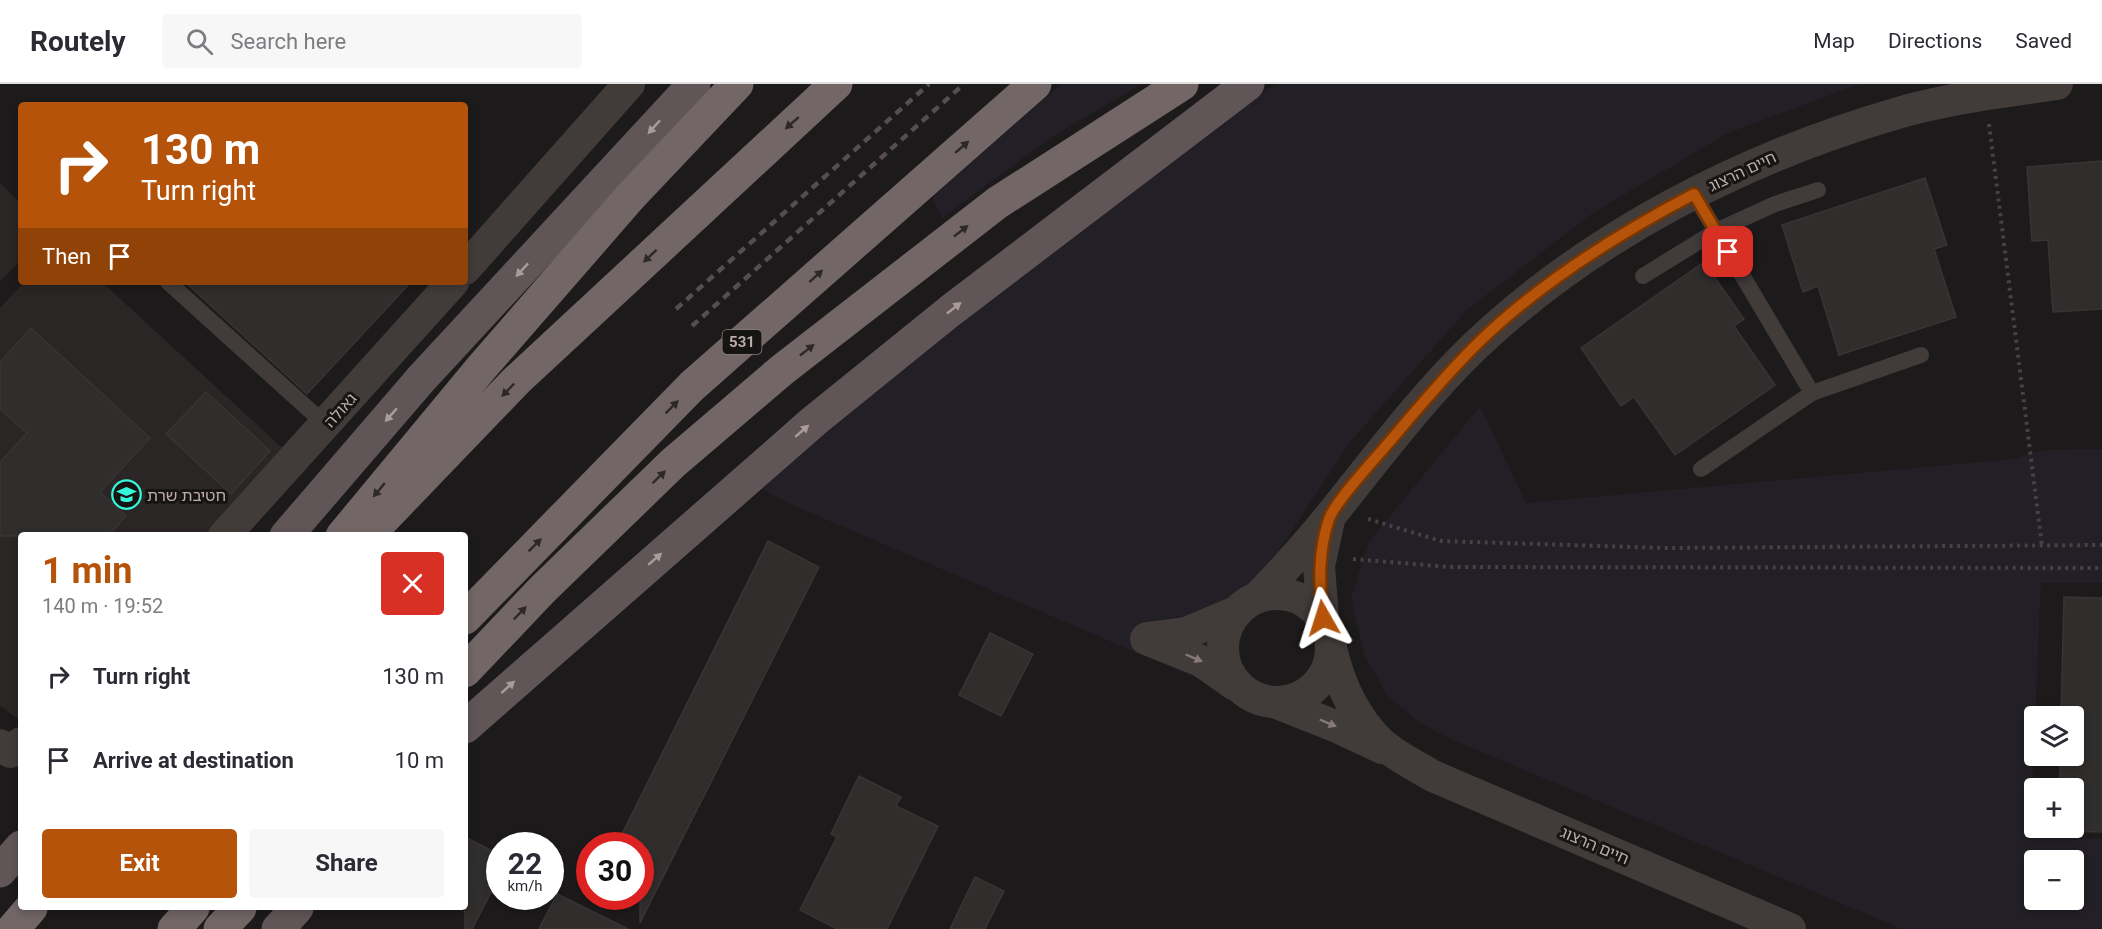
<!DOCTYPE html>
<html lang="en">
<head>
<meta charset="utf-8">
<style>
  :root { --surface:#fff; --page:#f7f7f7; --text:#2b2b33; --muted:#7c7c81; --line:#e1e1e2; --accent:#b45309 }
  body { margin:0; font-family:Roboto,"Noto Sans Hebrew",sans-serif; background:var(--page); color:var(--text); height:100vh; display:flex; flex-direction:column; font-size:22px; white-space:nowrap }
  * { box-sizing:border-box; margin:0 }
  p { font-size:20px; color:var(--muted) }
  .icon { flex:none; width:33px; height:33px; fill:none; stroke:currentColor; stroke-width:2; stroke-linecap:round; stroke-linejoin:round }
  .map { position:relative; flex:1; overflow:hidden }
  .details { position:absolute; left:18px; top:448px; width:450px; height:378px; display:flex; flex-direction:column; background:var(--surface); border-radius:6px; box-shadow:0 3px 9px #0003 }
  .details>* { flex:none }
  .banner { position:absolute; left:18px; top:18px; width:450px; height:183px; border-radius:6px; box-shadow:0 3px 9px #0003; background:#b45309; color:#fff; overflow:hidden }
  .fabs { position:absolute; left:2024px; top:622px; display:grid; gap:12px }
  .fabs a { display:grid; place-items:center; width:60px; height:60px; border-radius:6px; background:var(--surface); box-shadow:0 3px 9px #0003; font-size:30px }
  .speed { position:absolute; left:486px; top:748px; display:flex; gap:12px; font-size:30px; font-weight:700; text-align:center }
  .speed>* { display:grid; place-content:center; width:78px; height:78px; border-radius:50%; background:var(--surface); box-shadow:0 3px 9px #0003; line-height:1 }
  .speed small { font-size:15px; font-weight:400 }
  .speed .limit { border:9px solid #d22; background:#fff; color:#111 }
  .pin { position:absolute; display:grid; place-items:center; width:51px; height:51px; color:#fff; margin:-26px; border-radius:12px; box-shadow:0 3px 9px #0006 }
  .me { position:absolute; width:66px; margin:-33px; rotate:354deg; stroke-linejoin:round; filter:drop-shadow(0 0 4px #0008) }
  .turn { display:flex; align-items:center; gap:21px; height:126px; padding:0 24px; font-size:27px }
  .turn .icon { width:78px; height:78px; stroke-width:2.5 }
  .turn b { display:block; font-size:42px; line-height:51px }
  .then { display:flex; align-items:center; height:57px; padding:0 24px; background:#0003; gap:12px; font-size:22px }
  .round { display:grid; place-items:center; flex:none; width:63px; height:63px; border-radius:6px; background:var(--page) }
  .overview { display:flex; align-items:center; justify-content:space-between; height:102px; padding:0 24px }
  h1 { font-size:36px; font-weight:700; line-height:45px; color:var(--accent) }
  .cta { display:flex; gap:12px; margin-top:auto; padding:12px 24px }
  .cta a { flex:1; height:69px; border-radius:6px; background:var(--accent); color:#fff; font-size:24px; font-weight:700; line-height:69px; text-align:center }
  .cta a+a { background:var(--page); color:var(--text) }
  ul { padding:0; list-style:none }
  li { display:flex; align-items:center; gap:18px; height:84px; padding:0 24px }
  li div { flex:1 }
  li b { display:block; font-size:22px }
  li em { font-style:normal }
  header { display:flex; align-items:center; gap:36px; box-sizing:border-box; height:84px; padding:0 30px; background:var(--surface); border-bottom:2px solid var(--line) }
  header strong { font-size:28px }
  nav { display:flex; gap:33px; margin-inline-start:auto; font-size:21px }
  .search { width:420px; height:54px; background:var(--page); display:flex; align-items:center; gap:15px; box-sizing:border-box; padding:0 21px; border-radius:6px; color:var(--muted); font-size:22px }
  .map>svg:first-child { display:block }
  .built { fill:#292625 }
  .green { fill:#221f27; fill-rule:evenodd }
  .building { fill:#302d2d; stroke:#383433; stroke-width:1.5 }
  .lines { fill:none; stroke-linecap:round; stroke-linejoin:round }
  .path { stroke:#484041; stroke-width:4; stroke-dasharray:3 4.5; stroke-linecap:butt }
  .lane { stroke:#413b3a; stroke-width:16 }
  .street { stroke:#413b3a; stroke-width:32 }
  .primary { stroke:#605657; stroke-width:33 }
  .highway { stroke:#726667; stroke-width:33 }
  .rail { stroke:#564d4e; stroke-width:4.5; stroke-dasharray:8 6; stroke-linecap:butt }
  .oneway { fill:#2e2929 }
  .oneway2 { fill:#aa9b9d }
  .oneway3 { fill:#85797a }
  .route-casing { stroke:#753606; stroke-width:15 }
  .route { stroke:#b45309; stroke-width:10 }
  .labels { text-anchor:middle; stroke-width:6; stroke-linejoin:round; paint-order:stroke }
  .shield { fill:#171514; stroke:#8a7f80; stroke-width:1.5 }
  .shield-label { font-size:15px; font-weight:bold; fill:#bcacae }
  .street-label { font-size:16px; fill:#bcacae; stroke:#171514 }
  .poi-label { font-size:16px; fill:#bcacae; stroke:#171514; text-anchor:start }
</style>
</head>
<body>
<header>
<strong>Routely</strong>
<div class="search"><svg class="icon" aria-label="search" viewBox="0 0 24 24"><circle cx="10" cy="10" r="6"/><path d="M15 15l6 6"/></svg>Search here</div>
<nav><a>Map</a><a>Directions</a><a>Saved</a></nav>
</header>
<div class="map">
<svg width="2102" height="845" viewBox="0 0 2102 845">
  <rect width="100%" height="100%" fill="#1c1a1a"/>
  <!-- built -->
  <g class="built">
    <polygon points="0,99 21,119 21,175 0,198"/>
    <polygon points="24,198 102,198 290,371 212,451 21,452 21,637 0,622 0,224"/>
  </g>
  <!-- green -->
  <g class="green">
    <polygon points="1061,0 1142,0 1052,53 942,134 932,113"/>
    <polygon points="1276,0 1860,0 1728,49 1593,129 1467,226 1351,357 1274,474 1217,546 1228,608 792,421 751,399 992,202"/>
    <path d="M1480 322 1526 419 2013 375 2044 366 2102 365V499H2041L2030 752 2102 755V845H1902L1448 654 1418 638 1387 611 1365 573 1351 515 1368 459ZM2034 777H2073V816H2034Z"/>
  </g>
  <!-- building -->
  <g class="building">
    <polygon points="2102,77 2102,225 2053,228 2048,156 2032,157 2027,83"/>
    <polygon points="1925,94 1947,161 1934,165 1956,233 1839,271 1818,202 1803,208 1782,141"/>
    <polygon points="1704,178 1744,235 1734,242 1775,301 1675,371 1634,313 1621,322 1581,264"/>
    <polygon points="185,198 411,198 307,310"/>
    <polygon points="31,244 150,354 100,408 126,432 108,452 0,452 0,378 27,349 0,325 0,278"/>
    <polygon points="206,308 270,367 231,410 166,350"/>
    <polygon points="768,457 819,483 640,839 640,762 616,762"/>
    <polygon points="2064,513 2102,514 2102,748 2059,747 2059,744 2073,744 2073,705 2060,705 2060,672 2073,672 2073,633 2061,633"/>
    <polygon points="990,549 1033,570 1001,632 959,611"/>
    <polygon points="859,692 901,713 896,722 938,742 887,845 837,845 800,826 837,753 831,750"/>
    <polygon points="465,753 500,771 500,791 472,845 465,845"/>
    <polygon points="975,793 1004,807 985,845 950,845"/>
    <polygon points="557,810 628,845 539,845"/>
  </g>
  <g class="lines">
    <!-- path -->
    <g class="path">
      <polyline points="1989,40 2042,462"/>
      <polyline points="1368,435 1441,457 1665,464 2102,461"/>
      <polyline points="1353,475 1450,483 2102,484"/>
    </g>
    <!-- lane -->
    <g class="lane">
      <polyline points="1694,110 1812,309"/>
      <polyline points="1643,192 1716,147 1775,120 1818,106"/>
      <polyline points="168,198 326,341"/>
      <polyline points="1701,385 1812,309 1921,271"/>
    </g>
    <!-- street -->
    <g class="street">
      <polyline points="465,185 629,0"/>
      <polyline points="224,452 453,198"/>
      <circle cx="1277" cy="564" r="54"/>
      <path d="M1259 512C1281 489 1302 466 1322 442 1371 382 1418 317 1475 262 1592 151 1743 74 1898 29 1949 14 2004 8 2057 0"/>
      <polyline points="1323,534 1319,482 1329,436"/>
      <polyline points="1147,554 1186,549 1236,528"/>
      <polyline points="1146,555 1201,577 1235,601"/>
      <path d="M1332 568C1340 601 1356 635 1381 659 1396 672 1416 682 1433 692L1790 845"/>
      <polyline points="1274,618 1335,642 1382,664"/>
      <polyline points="0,661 10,668 21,659"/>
    </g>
    <!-- primary -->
    <g class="primary">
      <polyline points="286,452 421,295 694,0"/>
      <polyline points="465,643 814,337 950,227 1248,0"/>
      <polyline points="0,787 21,763"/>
      <polyline points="278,845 297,824"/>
    </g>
    <!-- highway -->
    <g class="highway">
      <polyline points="342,452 482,283 630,113 737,0"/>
      <polyline points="367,452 516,297 836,0"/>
      <polyline points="465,534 692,302 1035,0"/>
      <polyline points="465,587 542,506 673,379 782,286 997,119 1182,0"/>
      <polyline points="13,845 31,824"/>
      <polyline points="174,845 193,824"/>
      <polyline points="220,845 240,824"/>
    </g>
    <!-- rail -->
    <g class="rail">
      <polyline points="676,225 929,0"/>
      <polyline points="692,242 964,0"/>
    </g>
  </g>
  <!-- one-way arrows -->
  <defs><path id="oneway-solid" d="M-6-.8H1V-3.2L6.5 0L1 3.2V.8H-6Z" transform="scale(1.5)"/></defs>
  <g class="oneway">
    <use href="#oneway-solid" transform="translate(792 39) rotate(139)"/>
    <use href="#oneway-solid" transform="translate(962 63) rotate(-41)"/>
    <use href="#oneway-solid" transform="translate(961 147) rotate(-38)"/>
    <use href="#oneway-solid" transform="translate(650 172) rotate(137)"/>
    <use href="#oneway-solid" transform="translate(816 192) rotate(-42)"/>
    <use href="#oneway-solid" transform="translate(807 266) rotate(-38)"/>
    <use href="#oneway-solid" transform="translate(508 306) rotate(134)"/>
    <use href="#oneway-solid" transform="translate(672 323) rotate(-45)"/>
    <use href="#oneway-solid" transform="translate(659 393) rotate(-44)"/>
    <use href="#oneway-solid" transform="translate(379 406) rotate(130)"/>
    <use href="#oneway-solid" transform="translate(535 461) rotate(-45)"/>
    <use href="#oneway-solid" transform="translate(520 529) rotate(-46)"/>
  </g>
  <g class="oneway2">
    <use href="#oneway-solid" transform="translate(654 43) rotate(132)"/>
    <use href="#oneway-solid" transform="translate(522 186) rotate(133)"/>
    <use href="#oneway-solid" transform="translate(954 224) rotate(-38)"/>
    <use href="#oneway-solid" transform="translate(391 331) rotate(131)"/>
    <use href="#oneway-solid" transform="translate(802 347) rotate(-41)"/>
    <use href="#oneway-solid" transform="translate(655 475) rotate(-41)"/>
    <use href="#oneway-solid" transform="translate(508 603) rotate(-42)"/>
  </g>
  <g class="oneway3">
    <use href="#oneway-solid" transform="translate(1194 574) rotate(23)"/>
    <use href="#oneway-solid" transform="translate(1328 639) rotate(23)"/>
  </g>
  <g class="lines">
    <defs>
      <path id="route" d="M1323 534C1319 500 1318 468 1329 435 1335 418 1372 378 1385 363 1414 329 1442 295 1473 264 1534 203 1618 150 1694 110L1728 168"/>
    </defs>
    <!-- route casing -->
    <use href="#route" class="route-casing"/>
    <!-- route -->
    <use href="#route" class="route"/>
  </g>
  <!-- icons -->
  <defs>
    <symbol id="school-ring" viewBox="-11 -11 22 22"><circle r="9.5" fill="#171514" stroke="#35f8db" stroke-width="1.5"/><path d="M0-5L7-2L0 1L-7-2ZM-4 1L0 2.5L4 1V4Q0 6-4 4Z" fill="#35f8db"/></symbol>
  </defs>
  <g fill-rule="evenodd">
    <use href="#school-ring" x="110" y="394" width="33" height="33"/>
  </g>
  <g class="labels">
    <!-- shield labels -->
    <rect class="shield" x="722.5" y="246" width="39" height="24" rx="4.5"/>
    <g class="shield-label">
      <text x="742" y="263">531</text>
    </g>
    <!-- street labels -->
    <g class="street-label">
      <text transform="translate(1742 87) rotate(-25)" y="6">חיים הרצוג</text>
      <text transform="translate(340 326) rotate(-48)" y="6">גאולה</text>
      <text transform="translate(1595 761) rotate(23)" y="6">חיים הרצוג</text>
    </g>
    <!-- poi labels -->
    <g class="poi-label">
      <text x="147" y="417">חטיבת שרת</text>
    </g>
  </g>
</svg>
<div class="fabs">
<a><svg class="icon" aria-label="layers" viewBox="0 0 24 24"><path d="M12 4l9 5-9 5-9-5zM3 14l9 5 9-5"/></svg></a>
<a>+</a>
<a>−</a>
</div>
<div class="speed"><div>22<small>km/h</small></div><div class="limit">30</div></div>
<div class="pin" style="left:1728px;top:168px;background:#d93025"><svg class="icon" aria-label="arrive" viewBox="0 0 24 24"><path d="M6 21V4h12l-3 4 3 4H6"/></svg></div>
<svg class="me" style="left:1323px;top:534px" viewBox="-20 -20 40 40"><path d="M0-17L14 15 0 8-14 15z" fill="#b45309" stroke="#fff" stroke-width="4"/></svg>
<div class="banner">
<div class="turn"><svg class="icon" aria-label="right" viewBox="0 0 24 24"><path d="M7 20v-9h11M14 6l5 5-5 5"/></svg><div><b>130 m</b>Turn right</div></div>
<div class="then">Then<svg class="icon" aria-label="arrive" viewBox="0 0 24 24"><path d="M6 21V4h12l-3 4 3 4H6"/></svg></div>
</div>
<section class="details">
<div class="overview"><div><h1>1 min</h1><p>140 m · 19:52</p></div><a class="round" style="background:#d93025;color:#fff"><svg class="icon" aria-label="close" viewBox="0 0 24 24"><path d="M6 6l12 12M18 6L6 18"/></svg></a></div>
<ul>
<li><svg class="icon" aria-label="right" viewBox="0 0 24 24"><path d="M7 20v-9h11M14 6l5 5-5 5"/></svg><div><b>Turn right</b></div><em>130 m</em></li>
<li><svg class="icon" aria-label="arrive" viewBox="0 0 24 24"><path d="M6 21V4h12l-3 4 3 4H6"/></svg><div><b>Arrive at destination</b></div><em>10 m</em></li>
</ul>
<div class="cta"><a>Exit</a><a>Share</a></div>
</section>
</div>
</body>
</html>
